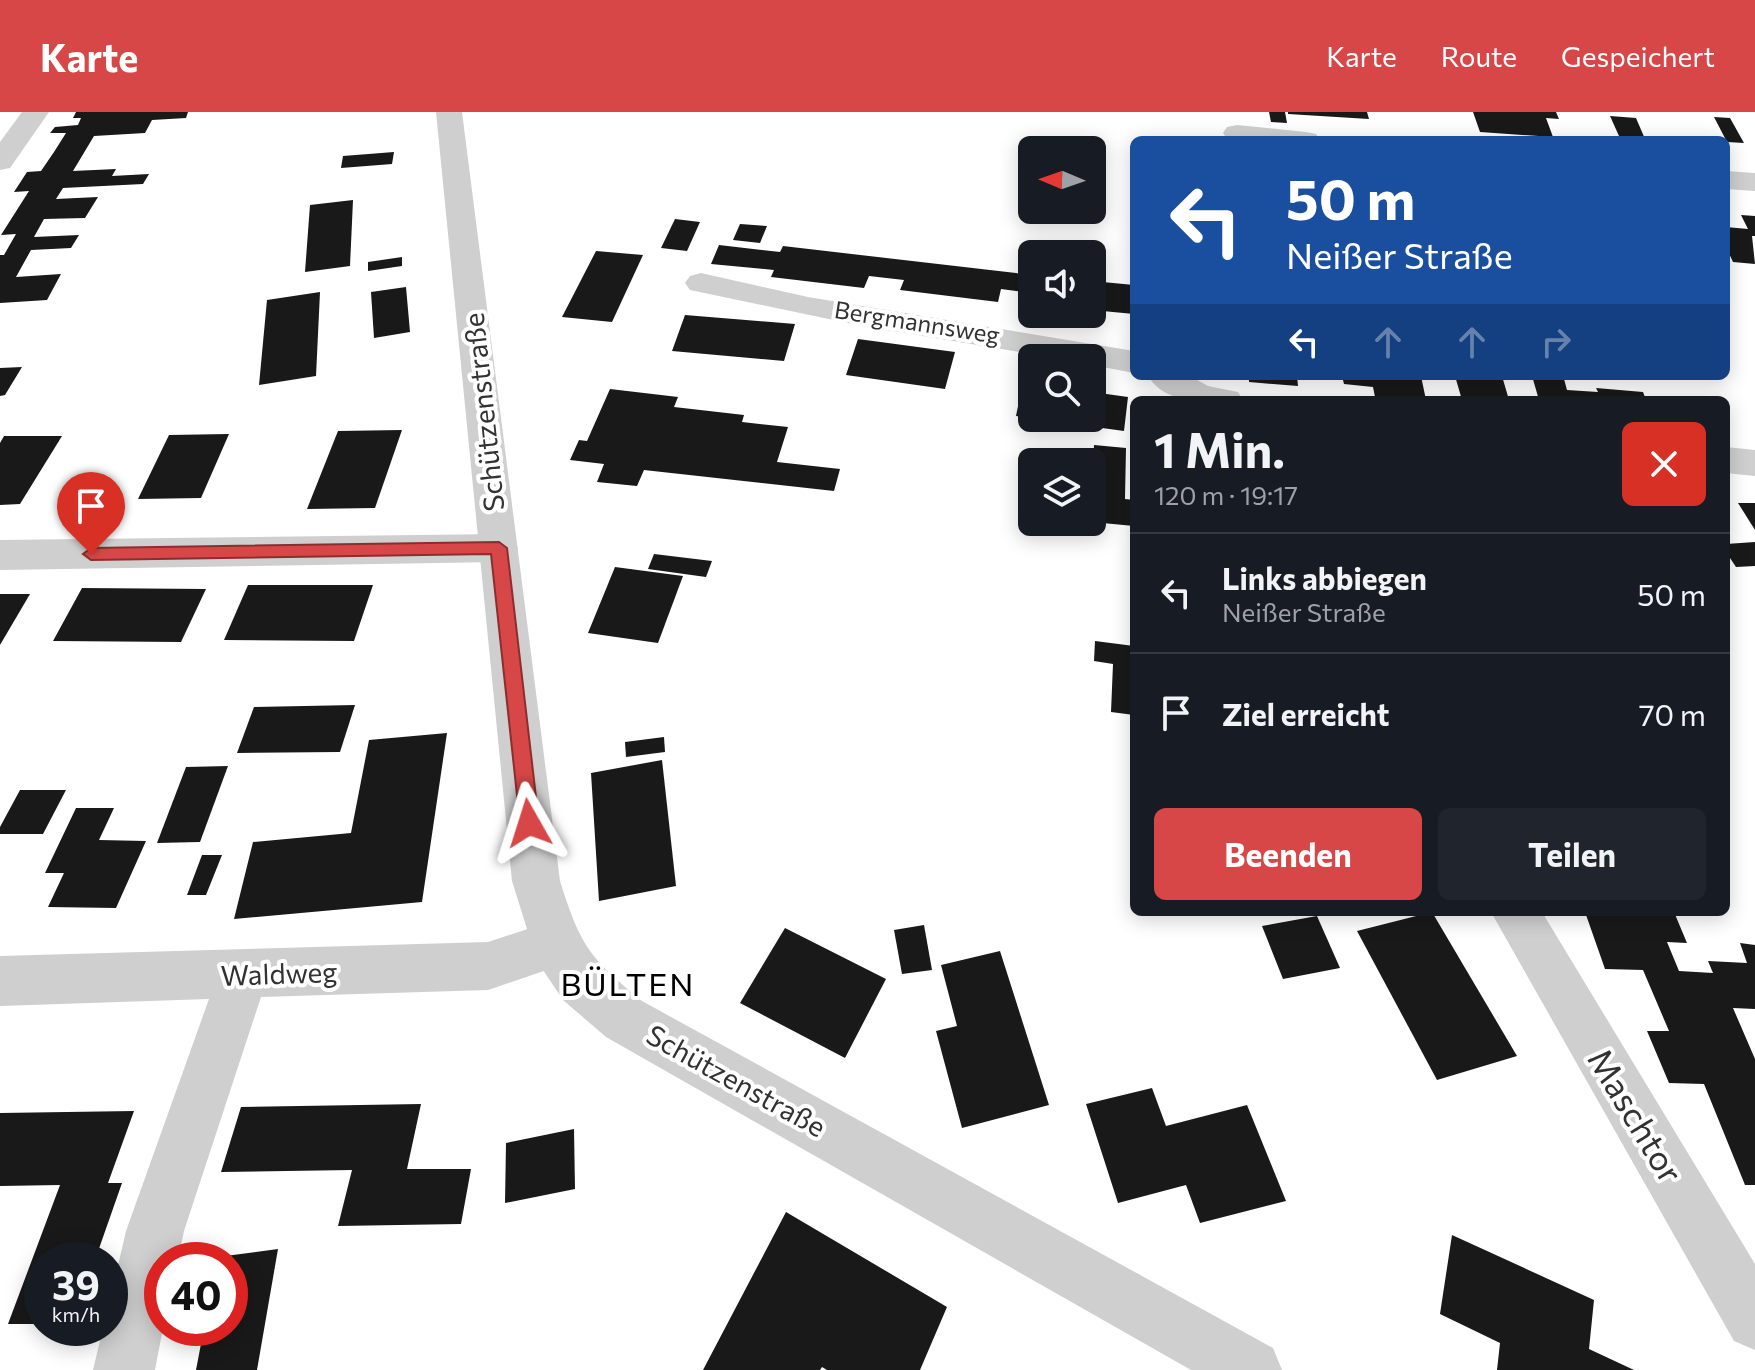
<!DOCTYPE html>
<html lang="de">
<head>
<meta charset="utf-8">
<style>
  :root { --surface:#171b24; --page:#20242c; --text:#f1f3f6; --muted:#9ea1a6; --line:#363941; --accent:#d74747 }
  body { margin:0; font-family:Commissioner,sans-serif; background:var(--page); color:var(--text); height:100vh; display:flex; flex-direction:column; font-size:30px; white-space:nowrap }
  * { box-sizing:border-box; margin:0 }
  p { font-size:26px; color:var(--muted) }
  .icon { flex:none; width:44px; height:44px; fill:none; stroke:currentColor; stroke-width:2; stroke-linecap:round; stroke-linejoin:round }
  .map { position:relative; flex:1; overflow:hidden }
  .details { position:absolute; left:1130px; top:284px; width:600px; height:520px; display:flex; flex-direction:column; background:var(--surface); border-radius:12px; box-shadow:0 4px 20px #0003 }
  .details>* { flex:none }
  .top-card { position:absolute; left:1130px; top:24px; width:600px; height:244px; border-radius:12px; box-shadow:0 4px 20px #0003; background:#1a4fa0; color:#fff; overflow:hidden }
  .needle { width:52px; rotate:272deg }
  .buttons { position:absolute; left:1018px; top:24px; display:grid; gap:16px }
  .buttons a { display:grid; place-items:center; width:88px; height:88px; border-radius:12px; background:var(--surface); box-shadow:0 4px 20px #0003; font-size:40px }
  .speed { position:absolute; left:24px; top:1130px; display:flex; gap:16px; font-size:40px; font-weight:700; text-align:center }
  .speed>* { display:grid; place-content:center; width:104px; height:104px; border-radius:50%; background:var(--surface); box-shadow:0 4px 20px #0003; line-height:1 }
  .speed small { font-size:20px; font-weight:400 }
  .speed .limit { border:12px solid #d22; background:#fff; color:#111 }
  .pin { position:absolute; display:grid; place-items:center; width:68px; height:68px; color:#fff; margin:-82px -34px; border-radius:50% 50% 50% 0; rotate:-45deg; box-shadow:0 0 8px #0007 }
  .pin .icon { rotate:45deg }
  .me { position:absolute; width:88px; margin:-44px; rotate:354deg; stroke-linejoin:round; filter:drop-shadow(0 0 6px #0008) }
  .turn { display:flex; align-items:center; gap:28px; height:168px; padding:0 24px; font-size:36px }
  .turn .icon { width:104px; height:104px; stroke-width:2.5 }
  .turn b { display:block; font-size:56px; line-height:68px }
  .lanes { display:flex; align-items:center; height:76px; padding:0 24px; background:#0003; justify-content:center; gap:40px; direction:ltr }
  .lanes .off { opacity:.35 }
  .round { display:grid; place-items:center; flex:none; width:84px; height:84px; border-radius:12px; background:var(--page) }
  .head { display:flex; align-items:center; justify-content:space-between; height:136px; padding:0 24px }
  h1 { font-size:48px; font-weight:700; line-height:60px }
  .primary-button { display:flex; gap:16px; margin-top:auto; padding:16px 24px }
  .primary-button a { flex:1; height:92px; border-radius:12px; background:var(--accent); color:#fff; font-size:32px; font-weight:700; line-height:92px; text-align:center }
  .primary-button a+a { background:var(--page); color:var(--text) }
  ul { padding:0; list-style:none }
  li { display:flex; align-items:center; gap:24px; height:120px; padding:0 24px; border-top:2px solid var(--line) }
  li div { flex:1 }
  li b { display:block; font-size:30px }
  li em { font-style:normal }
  header { display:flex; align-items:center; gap:48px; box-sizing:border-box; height:112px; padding:0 40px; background:var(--accent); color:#fff }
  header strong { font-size:38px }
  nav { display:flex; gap:44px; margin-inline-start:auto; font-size:28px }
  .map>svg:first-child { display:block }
  .building { fill:#191919 }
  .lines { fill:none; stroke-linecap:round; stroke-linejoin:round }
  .minor { fill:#cfcfcf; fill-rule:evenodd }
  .tertiary { fill:#cfcfcf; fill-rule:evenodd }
  .route { fill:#d74747; stroke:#8c2e2e; stroke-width:2 }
  .labels { text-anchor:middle; stroke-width:8; stroke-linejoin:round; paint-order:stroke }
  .far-street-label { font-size:24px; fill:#323232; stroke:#fff }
  .street-label { font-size:28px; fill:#323232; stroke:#fff }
  .quarter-label { font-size:32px; letter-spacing:2px; fill:#000; stroke:#fff }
  .near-street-label { font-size:34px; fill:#323232; stroke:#fff }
</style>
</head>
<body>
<header>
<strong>Karte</strong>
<nav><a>Karte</a><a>Route</a><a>Gespeichert</a></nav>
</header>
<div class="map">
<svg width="1755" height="1258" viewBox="0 0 1755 1258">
  <rect width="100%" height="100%" fill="#fff"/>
  <!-- building -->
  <g class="building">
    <polygon points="76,0 188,0 186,6 152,8 145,21 94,24 73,59 116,57 112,64 149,62 143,72 63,76 56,87 98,85 85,106 44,107 34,125 79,123 71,136 31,138 16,165 61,162 47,188 0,191 0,143 4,143 16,122 1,123 29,79 14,80 27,60 41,59 54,40 66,21 50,21 55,15 78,13 81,6 73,6"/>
    <polygon points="1269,0 1285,0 1287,11 1271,10"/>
    <polygon points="1288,0 1367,0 1369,7 1288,2"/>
    <polygon points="1473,0 1556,0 1559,7 1546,6 1553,25 1480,20"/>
    <polygon points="1610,4 1636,6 1645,27 1619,24"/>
    <polygon points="1714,5 1730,6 1744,31 1727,30"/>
    <polygon points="394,40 392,52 341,56 343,44"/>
    <polygon points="353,88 350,154 305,160 310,93"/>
    <polygon points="1741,103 1755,104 1755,124 1752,124 1755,152 1733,150 1726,135 1726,115 1748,117"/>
    <polygon points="675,107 700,110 687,139 661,136"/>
    <polygon points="740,112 767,114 760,131 733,128"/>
    <polygon points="719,133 780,140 783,134 1032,163 1032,181 1001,177 998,190 900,178 904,168 869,164 864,176 771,165 774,158 711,152"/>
    <polygon points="596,139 643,143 612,210 562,205"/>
    <polygon points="402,145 402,154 368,159 368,150"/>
    <polygon points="1092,169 1134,173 1134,202 1092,198"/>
    <polygon points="406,175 410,220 374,226 371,180"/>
    <polygon points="320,180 316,264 259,273 267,188"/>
    <polygon points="685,203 795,212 784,249 672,239"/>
    <polygon points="858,227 955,240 945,277 846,263"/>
    <polygon points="22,255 5,283 0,284 0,256"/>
    <polygon points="1249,264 1297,264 1298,274 1249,270"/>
    <polygon points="1342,264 1421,264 1426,288 1375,285 1373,275 1344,272"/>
    <polygon points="1455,264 1502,264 1509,288 1462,288"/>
    <polygon points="1532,264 1564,267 1567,278 1598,280 1596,276 1643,280 1646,288 1539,288"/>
    <polygon points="1023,270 1032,271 1032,306 1016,304"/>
    <polygon points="610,277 678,285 674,295 744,303 742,310 788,315 777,350 840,357 834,379 644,358 637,374 597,370 604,352 570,348 579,328 587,329"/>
    <polygon points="1092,280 1128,285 1124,319 1044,308 1092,306"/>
    <polygon points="402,318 375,396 307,397 338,319"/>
    <polygon points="229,322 201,386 138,387 169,323"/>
    <polygon points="4,324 62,324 20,392 0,393 0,331"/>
    <polygon points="1094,333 1126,336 1125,387 1134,388 1134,414 1092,410"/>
    <polygon points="1738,391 1755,391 1755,418"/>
    <polygon points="1755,430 1755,454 1736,455 1726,440 1726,432"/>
    <polygon points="654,442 712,449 706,465 648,457"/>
    <polygon points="615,455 683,464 658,531 588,521"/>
    <polygon points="248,473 373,473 354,529 224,528"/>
    <polygon points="82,476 206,477 181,530 53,529"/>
    <polygon points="0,482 30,482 0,533"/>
    <polygon points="1095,529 1134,534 1134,603 1111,600 1113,552 1094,549"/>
    <polygon points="355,593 340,640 237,641 254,595"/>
    <polygon points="447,621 422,790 234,807 253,730 351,721 369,628"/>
    <polygon points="664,625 665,640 626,645 625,630"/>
    <polygon points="662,648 676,774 599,789 591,661"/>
    <polygon points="228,654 200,730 157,731 186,655"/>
    <polygon points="20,678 66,678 43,722 0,722 0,715"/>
    <polygon points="76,696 114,696 99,728 146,729 116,796 48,795 64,761 45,761"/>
    <polygon points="202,743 222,743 206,783 187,783"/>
    <polygon points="1432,800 1517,944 1437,968 1357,819"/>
    <polygon points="1585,800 1674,800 1687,831 1667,830 1679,859 1713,861 1708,849 1747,851 1740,831 1755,833 1755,897 1733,896 1755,947 1755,1073 1745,1073 1704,972 1669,971 1647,919 1669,919 1643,858 1605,857"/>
    <polygon points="1317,804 1340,856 1283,867 1262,814"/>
    <polygon points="924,813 932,858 902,862 894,818"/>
    <polygon points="785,816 886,867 845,946 740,891"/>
    <polygon points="1000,839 1049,993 962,1016 936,919 957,914 941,853"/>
    <polygon points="1152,976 1166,1014 1247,993 1286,1089 1200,1111 1186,1073 1118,1091 1086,992"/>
    <polygon points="421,992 407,1057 471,1057 461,1112 338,1114 352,1058 221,1060 241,995"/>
    <polygon points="134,999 108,1071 122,1071 95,1148 42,1148 42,1212 8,1212 60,1073 0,1074 0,1001"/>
    <polygon points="574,1017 575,1077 505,1091 506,1031"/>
    <polygon points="786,1100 947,1195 920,1258 827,1258 822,1255 820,1258 703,1258"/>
    <polygon points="1452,1123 1594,1188 1589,1237 1634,1258 1497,1258 1500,1231 1440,1202"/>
    <polygon points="278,1137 257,1258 196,1258 204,1216 230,1216 230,1148 218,1148 218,1145"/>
  </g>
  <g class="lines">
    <!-- minor -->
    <g class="minor">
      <polygon points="22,0 49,0 10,56 0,58 0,30"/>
      <polygon points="1237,13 1306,20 1316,22 1320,28 1227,27 1223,21 1227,15"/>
      <polygon points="1726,59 1755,61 1755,79 1726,77"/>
      <polygon points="701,161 808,185 1134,239 1134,261 1092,253 1092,246 1055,246 862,214 690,178 685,171 690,164"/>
      <path d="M1148 264H1190L1208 274 1238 280 1243 288C1211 288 1168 296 1148 264Z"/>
      <polygon points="1726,335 1755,338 1755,364 1726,361"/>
      <polygon points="499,422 513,426 518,436 513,446 499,450 0,458 0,428"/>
      <polygon points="1491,800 1542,800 1755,1152 1755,1238 1734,1229"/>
      <polygon points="555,808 573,815 580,832 573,849 488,878 261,885 184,1119 178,1148 162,1148 163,1216 155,1258 93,1258 103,1216 110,1216 110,1188 126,1119 209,887 0,894 0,844 488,830"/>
    </g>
    <!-- tertiary -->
    <path class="tertiary" d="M436 0H462L560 769C581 835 589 845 642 889L1273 1236 1282 1258H1191L606 925 563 888 537 849 512 769Z"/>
  </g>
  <!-- route -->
  <polygon class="route" points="499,430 507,436 539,711 536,717 529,719 523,717 520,711 491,442 91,448 83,442 91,436"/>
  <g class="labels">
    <!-- far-street labels -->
    <g class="far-street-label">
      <text transform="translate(917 211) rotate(9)" y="8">Bergmannsweg</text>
    </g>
    <!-- street labels -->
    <g class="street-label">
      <text transform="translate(484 300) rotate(-96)" y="10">Schützenstraße</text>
      <text transform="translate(279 862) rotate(-2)" y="10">Waldweg</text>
      <text transform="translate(736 969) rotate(29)" y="10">Schützenstraße</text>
    </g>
    <!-- quarter labels -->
    <g class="quarter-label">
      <text x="628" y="884">BÜLTEN</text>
    </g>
    <!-- near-street labels -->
    <g class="near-street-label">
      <text transform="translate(1635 1004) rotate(59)" y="12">Maschtor</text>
    </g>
  </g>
</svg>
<div class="buttons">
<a><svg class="needle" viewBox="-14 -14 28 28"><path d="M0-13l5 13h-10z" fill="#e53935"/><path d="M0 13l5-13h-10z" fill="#9ea1a6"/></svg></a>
<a><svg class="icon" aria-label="sound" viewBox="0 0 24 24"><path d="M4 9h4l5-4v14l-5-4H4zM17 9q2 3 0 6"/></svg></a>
<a><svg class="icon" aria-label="search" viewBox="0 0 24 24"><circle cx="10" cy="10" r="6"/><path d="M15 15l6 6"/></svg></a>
<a><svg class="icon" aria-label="layers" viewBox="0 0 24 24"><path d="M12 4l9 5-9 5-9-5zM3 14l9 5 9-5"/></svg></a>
</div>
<div class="speed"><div>39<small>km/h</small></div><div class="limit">40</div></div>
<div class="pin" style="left:91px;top:442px;background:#d93025"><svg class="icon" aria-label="arrive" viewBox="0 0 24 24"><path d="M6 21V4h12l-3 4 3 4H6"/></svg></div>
<svg class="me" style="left:529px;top:711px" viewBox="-20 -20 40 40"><path d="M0-17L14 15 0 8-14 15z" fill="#d74747" stroke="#fff" stroke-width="4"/></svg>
<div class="top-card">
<div class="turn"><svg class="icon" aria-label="left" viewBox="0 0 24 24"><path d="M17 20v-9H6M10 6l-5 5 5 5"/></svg><div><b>50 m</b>Neißer Straße</div></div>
<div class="lanes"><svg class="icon" aria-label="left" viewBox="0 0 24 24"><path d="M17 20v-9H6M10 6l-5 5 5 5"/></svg><svg class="icon off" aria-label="ahead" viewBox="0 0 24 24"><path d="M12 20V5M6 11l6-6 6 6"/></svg><svg class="icon off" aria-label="ahead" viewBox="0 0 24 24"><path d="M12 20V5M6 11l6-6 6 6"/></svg><svg class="icon off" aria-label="right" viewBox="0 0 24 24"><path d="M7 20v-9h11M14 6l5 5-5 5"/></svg></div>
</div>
<section class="details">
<div class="head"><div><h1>1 Min.</h1><p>120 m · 19:17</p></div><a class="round" style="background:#d93025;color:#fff"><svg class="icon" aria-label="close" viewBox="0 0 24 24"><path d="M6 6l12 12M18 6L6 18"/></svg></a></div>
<ul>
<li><svg class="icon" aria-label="left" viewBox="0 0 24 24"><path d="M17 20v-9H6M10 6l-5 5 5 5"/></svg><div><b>Links abbiegen</b><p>Neißer Straße</p></div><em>50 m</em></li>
<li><svg class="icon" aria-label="arrive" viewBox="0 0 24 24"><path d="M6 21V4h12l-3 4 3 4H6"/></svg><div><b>Ziel erreicht</b></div><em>70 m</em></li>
</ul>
<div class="primary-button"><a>Beenden</a><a>Teilen</a></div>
</section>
</div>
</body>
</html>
